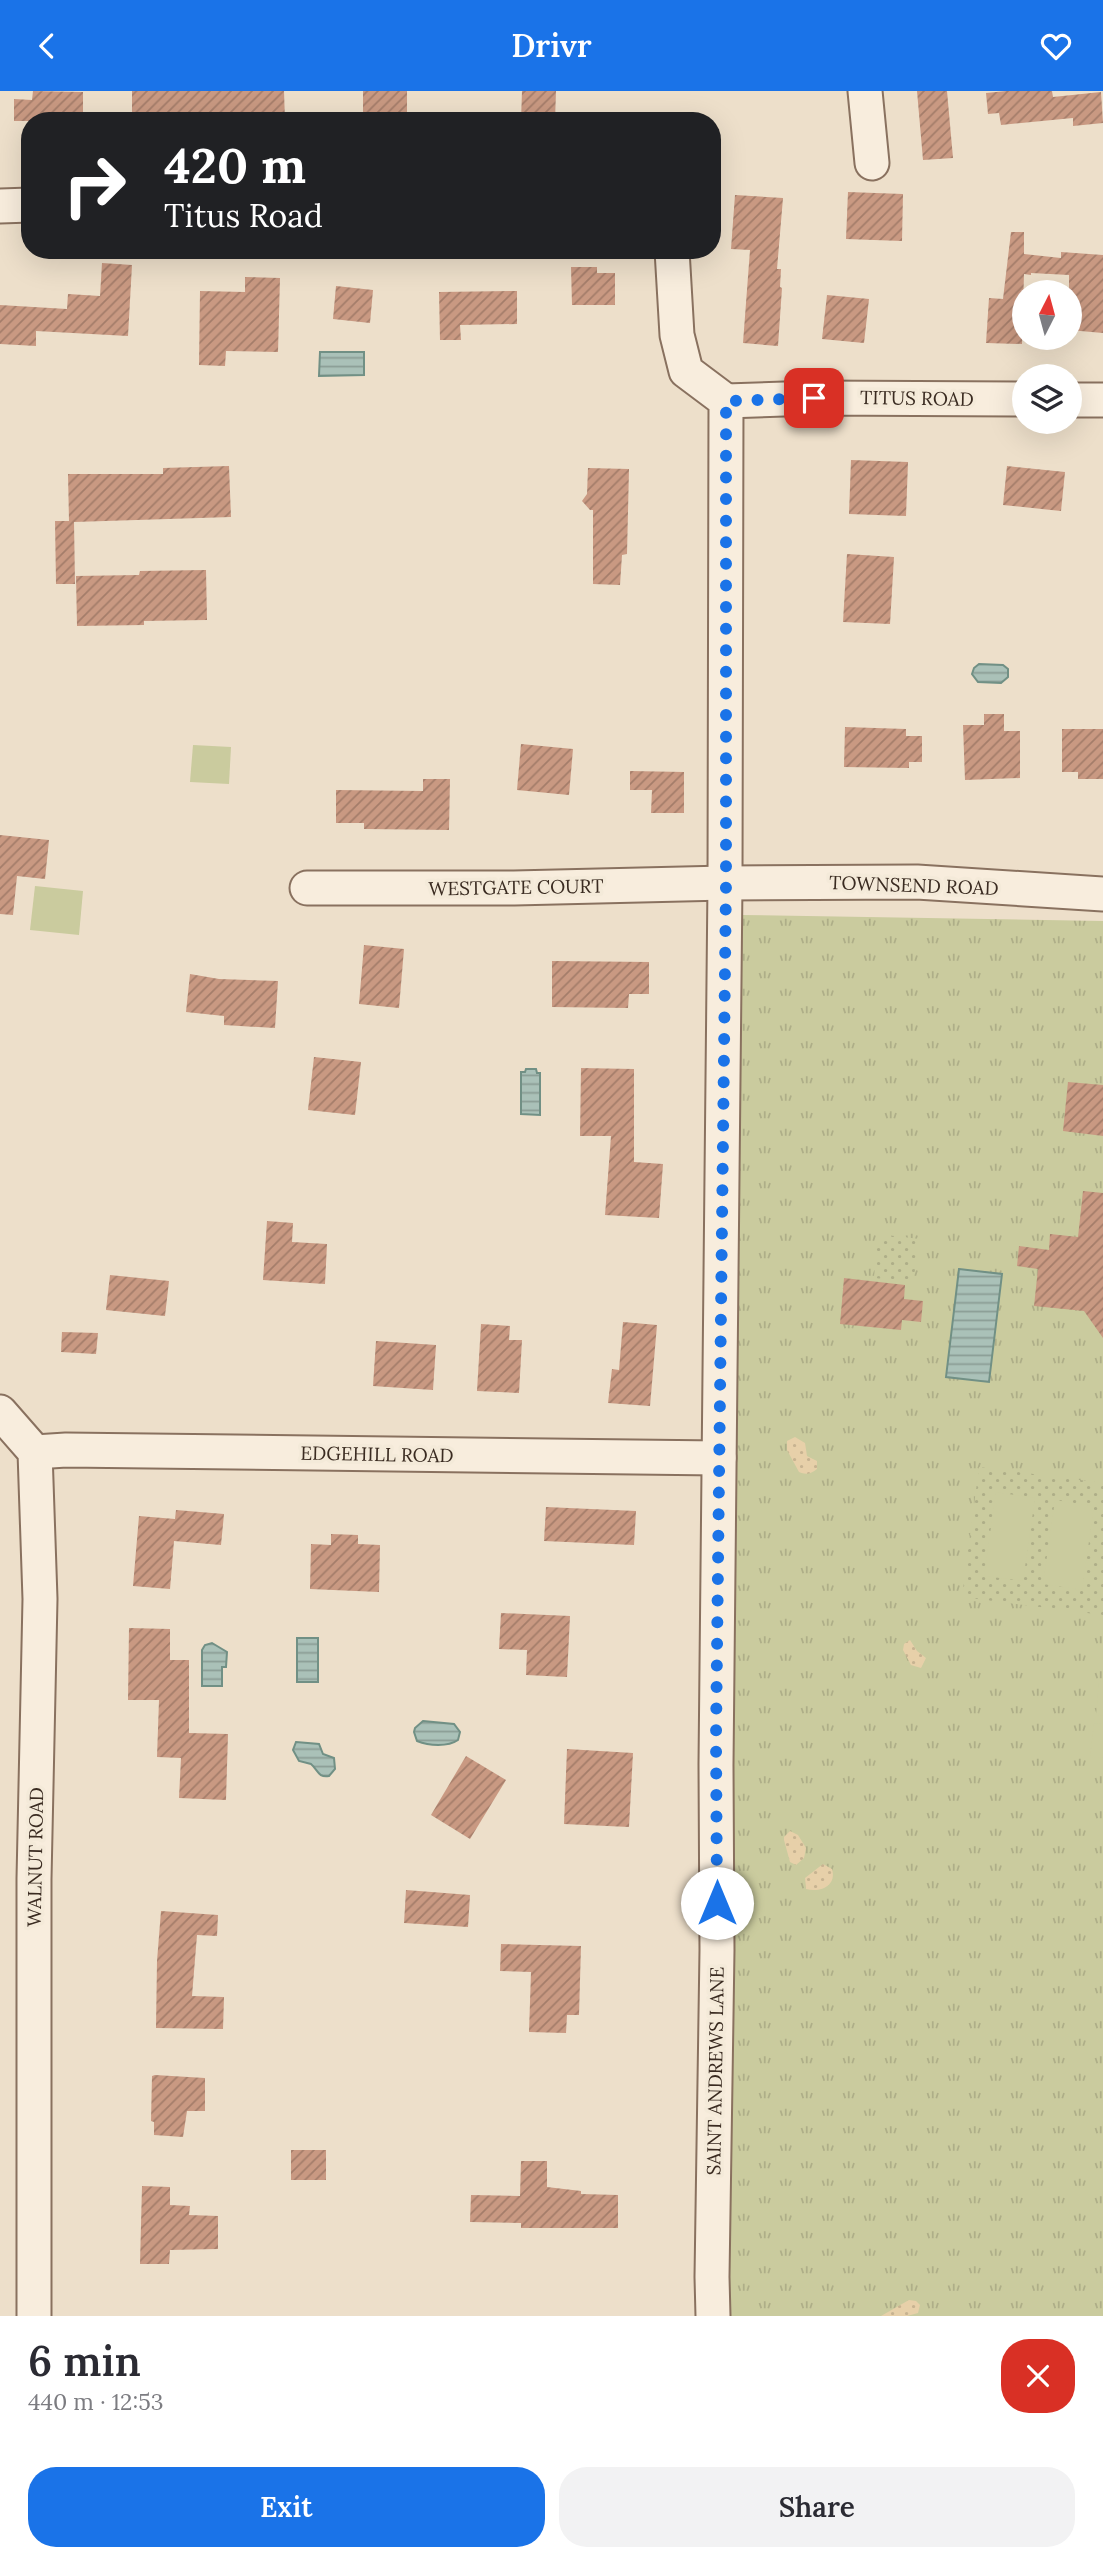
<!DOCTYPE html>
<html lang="en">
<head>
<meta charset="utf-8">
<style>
  :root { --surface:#fff; --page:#f2f2f3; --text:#2b2b33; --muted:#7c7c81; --accent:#1a73e8 }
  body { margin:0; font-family:Lora,serif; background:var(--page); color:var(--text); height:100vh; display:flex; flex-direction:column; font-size:26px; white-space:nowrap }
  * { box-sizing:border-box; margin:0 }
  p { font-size:23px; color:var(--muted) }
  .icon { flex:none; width:38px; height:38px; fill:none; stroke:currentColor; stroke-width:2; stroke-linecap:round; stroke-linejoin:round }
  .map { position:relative; height:2225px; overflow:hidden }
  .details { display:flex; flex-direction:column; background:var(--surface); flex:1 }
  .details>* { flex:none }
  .top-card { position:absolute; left:21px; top:21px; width:700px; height:147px; border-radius:28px; box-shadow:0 7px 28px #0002; background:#202124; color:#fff; overflow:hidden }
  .needle { width:46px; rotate:6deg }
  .controls { position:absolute; left:1012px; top:189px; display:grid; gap:14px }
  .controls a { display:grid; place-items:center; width:70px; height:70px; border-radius:50%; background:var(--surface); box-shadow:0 7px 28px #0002; font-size:35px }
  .pin { position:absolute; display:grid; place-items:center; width:60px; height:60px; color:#fff; margin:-30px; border-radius:14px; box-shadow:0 4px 10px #0006 }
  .me { position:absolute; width:77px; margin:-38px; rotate:0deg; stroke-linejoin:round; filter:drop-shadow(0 0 5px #0008) }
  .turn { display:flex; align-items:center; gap:24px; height:147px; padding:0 28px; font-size:32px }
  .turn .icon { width:91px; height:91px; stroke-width:2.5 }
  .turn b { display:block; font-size:49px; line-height:60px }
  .round { display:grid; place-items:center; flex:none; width:74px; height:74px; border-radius:28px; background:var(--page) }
  .head { display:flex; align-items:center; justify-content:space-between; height:119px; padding:0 28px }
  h1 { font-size:42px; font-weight:600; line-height:52px }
  .primary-button { display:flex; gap:14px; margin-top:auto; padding:14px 28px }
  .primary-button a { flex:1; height:80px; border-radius:28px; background:var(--accent); color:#fff; font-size:28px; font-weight:600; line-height:80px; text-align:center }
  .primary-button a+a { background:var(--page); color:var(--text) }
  header { display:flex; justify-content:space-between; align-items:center; height:91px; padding:0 28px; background:var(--accent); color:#fff; font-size:32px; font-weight:600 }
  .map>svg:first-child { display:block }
  .grass { fill:url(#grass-tufts) }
  .sand { fill:url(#sand-dots) }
  .park { fill:url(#park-dots) }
  .pitch { fill:#cacb9e }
  .water { fill:url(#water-rules); stroke:#719085; stroke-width:2 }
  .building { fill:url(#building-hatch) }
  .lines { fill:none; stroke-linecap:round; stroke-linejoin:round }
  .minor-casing { stroke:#89715f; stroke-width:37 }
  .minor { stroke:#f8eddd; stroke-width:33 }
  .route { stroke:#1a73e8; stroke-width:12; stroke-dasharray:0 21.6 }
  .labels { text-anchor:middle; stroke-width:7; stroke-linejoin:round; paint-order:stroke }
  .street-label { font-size:19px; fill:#3a2b21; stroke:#f4ead9 }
</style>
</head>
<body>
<header><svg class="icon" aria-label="back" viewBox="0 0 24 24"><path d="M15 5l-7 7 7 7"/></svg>Drivr<svg class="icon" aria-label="heart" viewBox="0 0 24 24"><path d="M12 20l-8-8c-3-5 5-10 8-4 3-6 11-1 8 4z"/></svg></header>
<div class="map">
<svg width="1103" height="2225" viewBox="0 0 1103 2225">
  <defs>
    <pattern id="grass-tufts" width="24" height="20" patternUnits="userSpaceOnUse" patternTransform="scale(1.75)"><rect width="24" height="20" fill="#cacb9e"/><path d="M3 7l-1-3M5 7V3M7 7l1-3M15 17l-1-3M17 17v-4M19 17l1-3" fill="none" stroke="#aeae88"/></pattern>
    <pattern id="sand-dots" width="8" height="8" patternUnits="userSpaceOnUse" patternTransform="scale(1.75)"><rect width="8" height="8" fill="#e7d0a9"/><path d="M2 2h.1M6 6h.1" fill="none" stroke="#c7b391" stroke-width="1.8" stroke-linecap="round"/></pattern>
    <pattern id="park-dots" width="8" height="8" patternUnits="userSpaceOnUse" patternTransform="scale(1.75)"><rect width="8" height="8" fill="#cacb9e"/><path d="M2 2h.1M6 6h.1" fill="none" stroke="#aeae88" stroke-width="1.8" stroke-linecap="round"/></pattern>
    <pattern id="water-rules" width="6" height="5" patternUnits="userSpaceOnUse" patternTransform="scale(1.75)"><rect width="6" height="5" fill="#aac1b8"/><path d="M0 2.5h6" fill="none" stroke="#8b9d95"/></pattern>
    <pattern id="building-hatch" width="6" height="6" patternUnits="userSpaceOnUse" patternTransform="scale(1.75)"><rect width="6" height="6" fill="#c99982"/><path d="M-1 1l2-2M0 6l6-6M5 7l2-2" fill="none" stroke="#a47d6a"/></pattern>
  </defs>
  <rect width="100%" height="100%" fill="#eddfca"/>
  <!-- grass -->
  <polygon class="grass" points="742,824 1103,830 1103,2225 730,2225 725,2185"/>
  <!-- sand -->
  <g class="sand">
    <path d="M795 1346 805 1352 807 1365 817 1370V1378C811 1383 806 1384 799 1381L787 1359V1350Z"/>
    <polygon points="910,1549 917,1560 926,1567 921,1577 911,1574 903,1559 904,1553"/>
    <polygon points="790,1740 798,1744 806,1757 804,1767 796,1774 790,1771 784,1749 784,1746"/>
    <path d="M823 1773 832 1778C837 1795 820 1802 806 1798L805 1787Z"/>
    <polygon points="909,2209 916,2210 920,2214 918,2222 907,2225 881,2225"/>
  </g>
  <!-- park -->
  <g class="park">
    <polygon points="886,1144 920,1148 913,1191 874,1187 877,1151"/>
    <polygon points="979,1376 1103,1392 1103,1524 962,1506"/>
  </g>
  <!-- pitch -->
  <g class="pitch">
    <polygon points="193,654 231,656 229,693 190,691"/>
    <polygon points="35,795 83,800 79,844 30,839"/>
    <polygon points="996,1401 1035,1407 1023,1490 984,1485"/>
    <polygon points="1055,1409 1094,1415 1082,1499 1043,1493"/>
    <polygon points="1099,1590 1103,1591 1103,1625 1096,1624"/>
    <polygon points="1094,1632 1103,1633 1103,1667 1090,1666"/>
  </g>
  <!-- water -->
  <g class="water">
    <polygon points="320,261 364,261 364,284 319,285"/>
    <polygon points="979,573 1003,574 1008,578 1008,586 1001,592 978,591 972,583 974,577"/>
    <polygon points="526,978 536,978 537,982 540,982 540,1024 521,1023 521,981 525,981"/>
    <polygon points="959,1178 1002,1183 989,1291 946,1286"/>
    <rect x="297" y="1547" width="21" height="44"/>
    <polygon points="212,1552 227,1561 226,1576 222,1576 222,1595 202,1595 202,1559 205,1554"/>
    <path d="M423 1630 454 1633 460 1641 458 1649C448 1656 429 1655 417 1650L414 1641 415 1637Z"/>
    <path d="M296 1651 319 1653 323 1663 334 1667 335 1678 329 1685C318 1687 318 1679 311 1673L299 1670 293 1659Z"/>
  </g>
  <!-- building -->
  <g class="building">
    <polygon points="33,0 83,1 83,30 14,30 14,8 32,9"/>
    <polygon points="132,0 284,0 285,30 132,30"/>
    <rect x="363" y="0" width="44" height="30"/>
    <polygon points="522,0 556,0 555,30 521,30"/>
    <polygon points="917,0 947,0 953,67 923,69"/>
    <polygon points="1006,0 1052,0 1053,6 1101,1 1103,32 1073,35 1073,27 1001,34 999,22 988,23 986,2"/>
    <polygon points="848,101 903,103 902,150 846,148"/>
    <polygon points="735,104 783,107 777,178 781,178 780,196 782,197 778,255 743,252 750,159 731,158"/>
    <polygon points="1011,141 1024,141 1024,163 1061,167 1061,161 1103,164 1103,242 1069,239 1069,184 1031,182 1031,184 1024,183 1022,253 986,252 989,207 1003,208"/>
    <polygon points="102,172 132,174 128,245 36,240 36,255 0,253 0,214 67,218 68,203 100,205"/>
    <polygon points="571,176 597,176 597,182 615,182 615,214 572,214"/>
    <polygon points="245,186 280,187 278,261 226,260 225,275 199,274 200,200 245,201"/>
    <polygon points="336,195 373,199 370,232 333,228"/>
    <polygon points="517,200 517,233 460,234 461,249 440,249 439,201"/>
    <polygon points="827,204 869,208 864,252 822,248"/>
    <polygon points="851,369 908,371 906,425 849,423"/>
    <polygon points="229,375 231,426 74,431 75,493 56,493 55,430 69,430 68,383 163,383 163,377"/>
    <polygon points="1007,375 1065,381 1061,420 1003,414"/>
    <polygon points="588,377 629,378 627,463 622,464 620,494 593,493 593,419 590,419 582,410 587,403"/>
    <polygon points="847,463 894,466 890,533 843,531"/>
    <polygon points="206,479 207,529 144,530 144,534 77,535 76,485 139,484 140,480"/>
    <polygon points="984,623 1004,623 1004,640 1020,640 1020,687 965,689 963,634 984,634"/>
    <polygon points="845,636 906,638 906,645 922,645 922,671 909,671 909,677 844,676"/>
    <polygon points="1062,638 1103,638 1103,688 1078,688 1078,681 1062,681"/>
    <polygon points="521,653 573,658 569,704 517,699"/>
    <polygon points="630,680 684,681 684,722 651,722 652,699 630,699"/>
    <polygon points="423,688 450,688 449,739 364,738 364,732 336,732 336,699 423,700"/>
    <polygon points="0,744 49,749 45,788 17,785 13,824 0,823"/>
    <polygon points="364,854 404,858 399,917 359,913"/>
    <polygon points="552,870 649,871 649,903 629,903 628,917 552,916"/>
    <polygon points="190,883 219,888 278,890 275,937 224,934 224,925 186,921"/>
    <polygon points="314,966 361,971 355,1024 308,1019"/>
    <polygon points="581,977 634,978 634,1071 663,1073 659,1127 605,1124 611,1045 580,1045"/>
    <polygon points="1068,991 1103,994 1103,1045 1063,1040"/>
    <polygon points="1083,1100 1103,1102 1103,1247 1084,1220 1034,1215 1038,1178 1017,1175 1019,1155 1049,1159 1050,1143 1078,1146"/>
    <polygon points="267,1130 293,1132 292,1151 327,1153 325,1193 263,1189"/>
    <polygon points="110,1184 169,1190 165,1225 106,1219"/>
    <polygon points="844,1187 905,1194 904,1208 923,1210 921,1231 902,1229 901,1239 840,1233"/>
    <polygon points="623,1231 657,1234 650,1315 608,1312 612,1278 619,1279"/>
    <polygon points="481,1233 510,1235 509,1249 522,1249 519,1302 477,1300"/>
    <polygon points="62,1241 98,1242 96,1263 61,1261"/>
    <polygon points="376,1250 436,1254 433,1299 373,1295"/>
    <polygon points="546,1416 636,1420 634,1454 544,1450"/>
    <polygon points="176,1419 224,1423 221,1454 174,1450 170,1498 133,1495 139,1425 175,1428"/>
    <polygon points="331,1443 358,1444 358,1453 380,1454 379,1501 310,1498 311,1453 331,1454"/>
    <polygon points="501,1522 570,1525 567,1586 526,1584 527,1559 499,1558"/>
    <polygon points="129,1537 170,1538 170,1569 189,1569 189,1642 228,1643 226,1709 179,1707 181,1667 157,1666 159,1609 128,1609"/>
    <polygon points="567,1658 633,1662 629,1736 564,1733"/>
    <polygon points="466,1665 506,1689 470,1748 431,1724"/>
    <polygon points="406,1799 470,1804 468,1836 404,1832"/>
    <polygon points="161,1820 218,1824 217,1845 197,1844 192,1905 224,1906 223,1938 156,1937 157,1870"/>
    <polygon points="501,1853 581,1855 579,1924 567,1924 566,1942 529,1941 531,1881 500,1880"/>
    <polygon points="155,1984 205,1987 205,2020 187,2020 183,2046 154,2044 154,2031 151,2030 152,1985"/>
    <rect x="291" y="2059" width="35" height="30"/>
    <polygon points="521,2070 547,2070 547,2096 581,2100 581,2103 618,2104 618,2137 521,2137 521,2132 470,2131 471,2104 520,2105"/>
    <polygon points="142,2095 170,2096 170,2114 190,2115 189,2124 218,2125 218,2158 170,2159 169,2173 140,2173"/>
  </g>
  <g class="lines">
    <defs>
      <g id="minor">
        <polyline points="865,0 872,72"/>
        <polyline points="0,115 30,114"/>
        <polyline points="672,159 677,244 686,280 726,310 725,792 716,1674 717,1859 712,2186 713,2225"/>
        <polyline points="1069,309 1103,309"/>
        <polyline points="726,310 814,307 1024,308"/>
        <polyline points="307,797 514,797 725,792 917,791 1103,803"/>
        <polyline points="0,1321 35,1361 40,1508 34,1788 34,2225"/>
        <polyline points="35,1361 66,1359 719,1367"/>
      </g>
    </defs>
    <!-- minor casing -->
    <use href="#minor" class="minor-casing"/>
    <!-- minor -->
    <use href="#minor" class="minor"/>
  </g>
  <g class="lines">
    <!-- route -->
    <polyline class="route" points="717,1812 716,1646 726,792 726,310 814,307"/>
  </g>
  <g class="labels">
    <!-- street labels -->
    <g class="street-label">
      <text transform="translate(917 307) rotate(1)" y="7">TITUS ROAD</text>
      <text transform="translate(914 794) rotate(2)" y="7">TOWNSEND ROAD</text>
      <text transform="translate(516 796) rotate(-1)" y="7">WESTGATE COURT</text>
      <text transform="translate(377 1363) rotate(1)" y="7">EDGEHILL ROAD</text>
      <text transform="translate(35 1766) rotate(-89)" y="7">WALNUT ROAD</text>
      <text transform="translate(715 1980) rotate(-89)" y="7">SAINT ANDREWS LANE</text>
    </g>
  </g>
</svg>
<div class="controls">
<a><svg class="needle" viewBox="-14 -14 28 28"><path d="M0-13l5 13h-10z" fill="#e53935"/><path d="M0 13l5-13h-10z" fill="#7c7c81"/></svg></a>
<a><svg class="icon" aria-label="layers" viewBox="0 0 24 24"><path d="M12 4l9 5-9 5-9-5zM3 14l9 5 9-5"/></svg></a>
</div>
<div class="pin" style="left:814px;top:307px;background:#d93025"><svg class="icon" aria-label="arrive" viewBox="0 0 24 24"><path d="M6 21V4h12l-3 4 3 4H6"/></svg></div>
<svg class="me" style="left:717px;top:1812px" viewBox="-20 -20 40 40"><circle r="19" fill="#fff"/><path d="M0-13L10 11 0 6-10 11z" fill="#1a73e8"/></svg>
<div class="top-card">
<div class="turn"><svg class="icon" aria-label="right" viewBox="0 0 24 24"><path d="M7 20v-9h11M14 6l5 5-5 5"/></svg><div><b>420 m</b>Titus Road</div></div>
</div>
</div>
<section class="details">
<div class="head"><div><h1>6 min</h1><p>440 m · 12:53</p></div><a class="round" style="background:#d93025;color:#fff"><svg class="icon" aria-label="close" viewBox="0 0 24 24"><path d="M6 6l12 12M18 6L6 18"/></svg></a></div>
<div class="primary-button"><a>Exit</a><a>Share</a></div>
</section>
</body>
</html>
